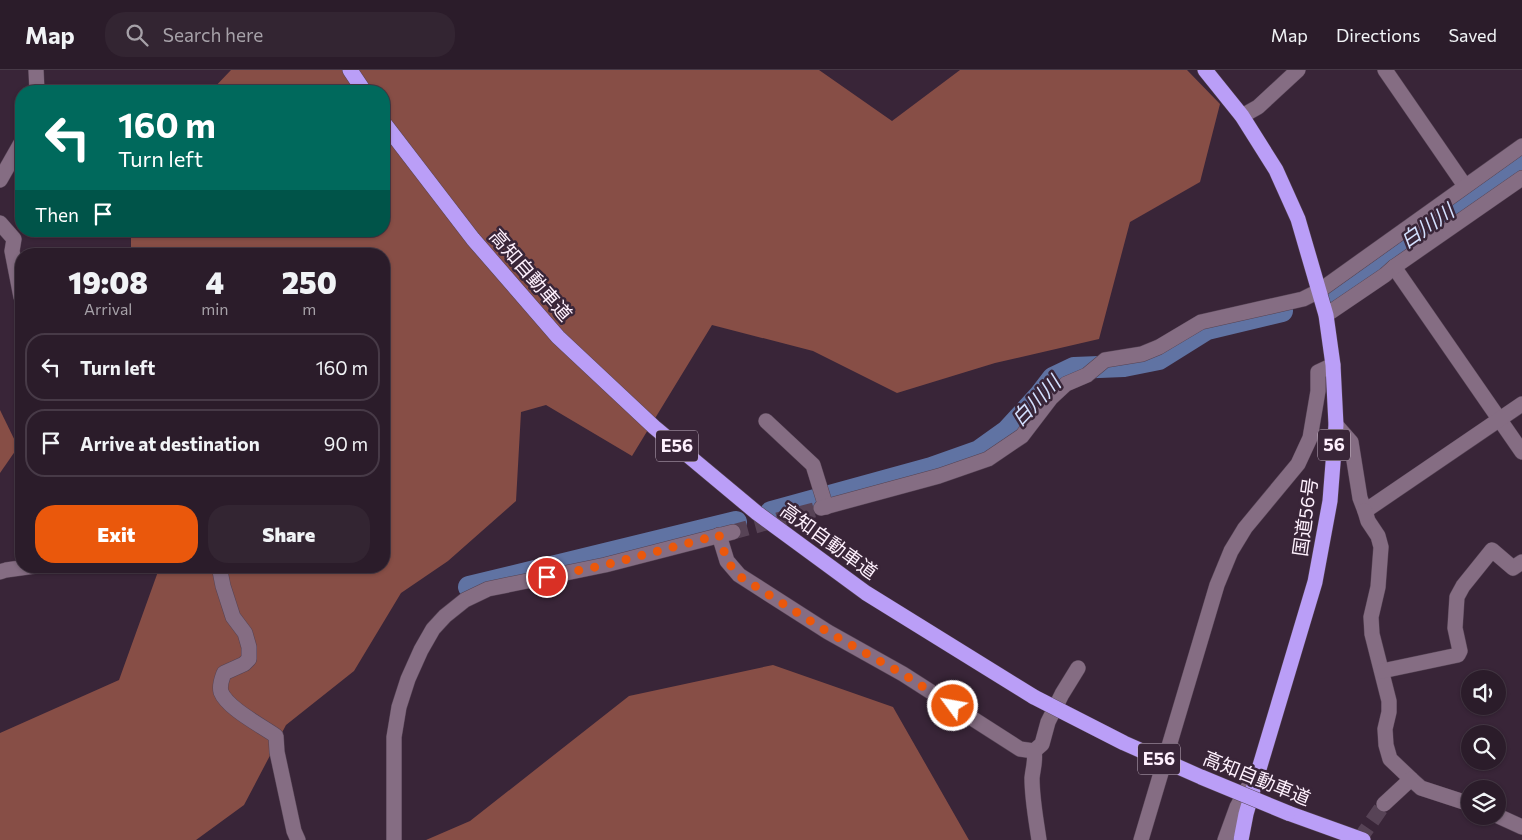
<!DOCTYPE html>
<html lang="en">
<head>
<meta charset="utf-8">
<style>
  :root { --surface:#2b1c2a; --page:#332532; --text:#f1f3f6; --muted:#a6a1a8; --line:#473a47; --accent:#ea580c }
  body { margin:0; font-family:Commissioner,"Noto Sans JP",sans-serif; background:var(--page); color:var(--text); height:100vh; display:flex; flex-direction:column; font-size:19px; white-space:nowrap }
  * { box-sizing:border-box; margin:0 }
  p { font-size:16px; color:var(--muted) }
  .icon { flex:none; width:28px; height:28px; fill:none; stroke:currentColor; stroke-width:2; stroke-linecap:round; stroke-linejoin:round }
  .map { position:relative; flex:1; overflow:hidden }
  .side { position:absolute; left:15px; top:178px; width:375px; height:325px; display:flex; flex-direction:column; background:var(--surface); border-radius:20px; box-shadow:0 1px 4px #0004,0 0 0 1px var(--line) }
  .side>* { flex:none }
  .top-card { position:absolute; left:15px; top:15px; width:375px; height:152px; border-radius:20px; box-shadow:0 1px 4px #0004,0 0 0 1px var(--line); background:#00695c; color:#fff; overflow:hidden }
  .buttons { position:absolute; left:1461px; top:600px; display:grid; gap:10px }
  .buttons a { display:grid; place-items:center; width:45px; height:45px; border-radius:50%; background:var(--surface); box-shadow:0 1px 4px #0004,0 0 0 1px var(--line); font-size:25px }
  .pin { position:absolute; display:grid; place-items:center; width:42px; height:42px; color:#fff; margin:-21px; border:2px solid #fff; border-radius:50%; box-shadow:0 1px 5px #0007 }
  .me { position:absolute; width:55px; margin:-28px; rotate:302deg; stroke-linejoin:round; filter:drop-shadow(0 0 4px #0008) }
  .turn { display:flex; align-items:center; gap:18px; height:105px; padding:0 20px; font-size:22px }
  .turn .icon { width:65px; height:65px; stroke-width:2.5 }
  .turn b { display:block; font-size:35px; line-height:42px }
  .then { display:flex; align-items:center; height:48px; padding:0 20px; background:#0003; gap:10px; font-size:19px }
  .eta { display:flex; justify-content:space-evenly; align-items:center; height:85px; text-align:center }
  .eta b { font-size:30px; font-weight:800; line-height:35px }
  .primary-button { display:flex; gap:10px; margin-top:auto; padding:10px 20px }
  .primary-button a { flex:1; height:58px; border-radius:20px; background:var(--accent); color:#fff; font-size:20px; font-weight:800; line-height:58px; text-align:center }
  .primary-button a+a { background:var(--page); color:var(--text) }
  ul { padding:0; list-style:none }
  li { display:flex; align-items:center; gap:15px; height:68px; margin:0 10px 8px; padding:0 10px; border:2px solid var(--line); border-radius:20px }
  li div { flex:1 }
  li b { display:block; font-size:19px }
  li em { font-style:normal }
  header { display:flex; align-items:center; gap:30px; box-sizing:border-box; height:70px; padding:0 25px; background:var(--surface); border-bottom:1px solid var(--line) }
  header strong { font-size:24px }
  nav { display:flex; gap:28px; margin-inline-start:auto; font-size:18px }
  .search { width:350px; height:45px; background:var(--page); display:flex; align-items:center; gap:12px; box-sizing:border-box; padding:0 18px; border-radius:20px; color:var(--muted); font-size:19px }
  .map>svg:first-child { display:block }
  .forest { fill:#874e46 }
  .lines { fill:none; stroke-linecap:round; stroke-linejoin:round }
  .river { stroke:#6073a3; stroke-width:22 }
  .minor-tunnel { stroke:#574356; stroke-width:15; stroke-dasharray:15 8; stroke-linecap:butt }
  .minor-casing { stroke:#554354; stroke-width:16 }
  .highway-casing { stroke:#554354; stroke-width:16 }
  .minor { stroke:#856d83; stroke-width:15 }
  .highway { stroke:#ba9ef7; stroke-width:15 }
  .highway-bridge-casing { stroke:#554354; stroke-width:16; stroke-linecap:butt }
  .highway-bridge { stroke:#ba9ef7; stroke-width:15 }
  .route { stroke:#ea580c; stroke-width:9; stroke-dasharray:0 16.2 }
  .labels { text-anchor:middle; stroke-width:5; stroke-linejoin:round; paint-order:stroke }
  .shield { fill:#392538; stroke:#c3b3c2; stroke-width:1 }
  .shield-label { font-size:18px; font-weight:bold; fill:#fef0fd }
  .street-label { font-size:19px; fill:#fef0fd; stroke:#392538 }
  .water-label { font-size:20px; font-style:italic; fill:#d4e1ff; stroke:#392538 }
</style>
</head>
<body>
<header>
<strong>Map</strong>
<div class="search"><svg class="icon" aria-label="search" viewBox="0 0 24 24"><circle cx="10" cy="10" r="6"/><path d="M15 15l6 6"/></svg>Search here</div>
<nav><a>Map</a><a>Directions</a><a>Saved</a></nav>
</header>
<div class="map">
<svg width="1522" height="770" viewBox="0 0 1522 770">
  <rect width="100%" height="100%" fill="#392538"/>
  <!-- forest -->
  <g class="forest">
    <polygon points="231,0 819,0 892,51 960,0 1187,0 1220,34 1200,112 1130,152 1099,269 995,293 897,323 813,281 712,255 632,386 546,335 521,342 516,431 448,491 401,523 354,601 286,655 244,735 196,770 0,770 0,663 119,610 160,496 384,496 384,184 126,184 131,181 131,161 384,161 384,21 211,21"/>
    <polygon points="0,340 18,377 0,403"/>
    <polygon points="773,595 893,637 969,770 426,770 470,751 629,626"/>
  </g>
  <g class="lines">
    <!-- river -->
    <g class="river">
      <polyline points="1332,221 1522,90"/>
      <polyline points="771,442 931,398 979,381 1007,361 1040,325 1053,308 1074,298 1124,296 1159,289 1207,259 1282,241"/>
      <polyline points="469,517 736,452"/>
    </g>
    <!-- minor-tunnel -->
    <g class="minor-tunnel">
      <polyline points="733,462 821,438"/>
      <polyline points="1359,770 1384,734"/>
    </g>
    <defs>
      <g id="minor">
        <polyline points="36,0 37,21"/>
        <polyline points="1385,0 1465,116"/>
        <polyline points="1242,46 1258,37 1298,0"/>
        <polyline points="0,110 21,73"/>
        <polyline points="0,153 14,169 12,181 21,227"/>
        <polyline points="1394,197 1522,382"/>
        <polyline points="1326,245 1385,205 1394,197 1522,108"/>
        <polyline points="766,351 813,395 826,437"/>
        <polyline points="1336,355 1351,372 1360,428 1365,441 1522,334"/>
        <polyline points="821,438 939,406 988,389 1022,366 1051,328 1066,314 1087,305 1105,290 1142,284 1159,277 1201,252 1303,229 1319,221 1522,76"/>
        <polyline points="1365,441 1368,451 1378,466 1381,477 1378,517 1371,547 1372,564 1389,631 1389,642 1385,659 1386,675 1390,689 1411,709"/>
        <polyline points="719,465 727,491 739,505 828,562 903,604 1020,679 1034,681 1042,674 1048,652 1062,624 1078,598"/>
        <path d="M219 496 223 516 233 547 245 563 249 577V589L244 594 224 603C222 609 219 615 221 622 227 638 262 656 276 666L277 682 294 761 298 770"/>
        <polyline points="0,502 6,500 35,496"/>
        <polyline points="1382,601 1458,585 1460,581 1455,558 1457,527 1463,516 1492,480 1513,498 1522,492"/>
        <path d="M1034 681C1036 690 1033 698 1032 708 1032 729 1036 749 1039 770"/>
        <polyline points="1384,734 1411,709 1421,718 1470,734"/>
        <polyline points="1498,746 1522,757"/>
        <polyline points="394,770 394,667 399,637 408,609 421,580 433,559 445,546 465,530 488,519 605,495 733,462"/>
        <polyline points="1141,770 1217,515 1231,481 1245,458 1298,394 1310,368 1318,321 1318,302 1333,295"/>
        <polyline points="1225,770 1237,737 1250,714"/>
      </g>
      <g id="highway">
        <polyline points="350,0 364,21"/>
        <polyline points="1205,0 1242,46 1276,100 1298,149 1326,245 1333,295 1336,355 1330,431 1315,512 1259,699 1246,744 1241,770"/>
        <polyline points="384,53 473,169 558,267 654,357 757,443 866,523 1034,627"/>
        <polyline points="1288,743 1363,770"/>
      </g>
    </defs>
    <!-- minor casing -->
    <use href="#minor" class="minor-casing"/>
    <!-- highway casing -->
    <use href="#highway" class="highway-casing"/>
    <!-- minor -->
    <use href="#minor" class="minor"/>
    <!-- highway -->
    <use href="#highway" class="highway"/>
    <defs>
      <polyline id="highway-bridge" points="1034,627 1124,673 1201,707 1288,743"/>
    </defs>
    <!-- highway-bridge casing -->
    <use href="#highway-bridge" class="highway-bridge-casing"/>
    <!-- highway-bridge -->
    <use href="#highway-bridge" class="highway-bridge"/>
  </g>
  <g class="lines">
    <!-- route -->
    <polyline class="route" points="547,507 605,495 719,465 727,491 739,506 828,562 903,604 953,636"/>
  </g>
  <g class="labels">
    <!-- shield labels -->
    <g class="shield">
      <rect x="1318" y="359.5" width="32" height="31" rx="4"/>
      <rect x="656" y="360.5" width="42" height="31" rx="4"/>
      <rect x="1138" y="673.5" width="42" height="31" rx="4"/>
    </g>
    <g class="shield-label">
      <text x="1334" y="381">56</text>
      <text x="677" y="382">E56</text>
      <text x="1159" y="695">E56</text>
    </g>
    <!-- street labels -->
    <g class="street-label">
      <text transform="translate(531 205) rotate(49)" y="7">高知自動車道</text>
      <text transform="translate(1305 447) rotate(-82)" y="7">国道56号</text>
      <text transform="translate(829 471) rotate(36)" y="7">高知自動車道</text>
      <text transform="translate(1257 708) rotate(22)" y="7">高知自動車道</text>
    </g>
    <!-- water labels -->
    <g class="water-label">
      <text transform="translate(1427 156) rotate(-35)" y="7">白川川</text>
      <text transform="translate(1036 331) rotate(-46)" y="7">白川川</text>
    </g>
  </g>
</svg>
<div class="buttons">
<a><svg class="icon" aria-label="sound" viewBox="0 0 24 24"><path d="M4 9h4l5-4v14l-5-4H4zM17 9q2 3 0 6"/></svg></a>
<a><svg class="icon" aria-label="search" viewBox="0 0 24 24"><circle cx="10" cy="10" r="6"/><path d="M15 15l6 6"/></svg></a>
<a><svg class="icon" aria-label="layers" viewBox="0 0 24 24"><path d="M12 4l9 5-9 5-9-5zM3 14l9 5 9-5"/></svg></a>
</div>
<div class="pin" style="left:547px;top:507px;background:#d93025"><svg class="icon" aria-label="arrive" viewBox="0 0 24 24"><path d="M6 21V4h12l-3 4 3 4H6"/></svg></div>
<svg class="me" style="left:953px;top:636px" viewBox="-20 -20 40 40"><circle r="17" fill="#ea580c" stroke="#fff" stroke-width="3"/><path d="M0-11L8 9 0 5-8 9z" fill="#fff"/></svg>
<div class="top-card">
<div class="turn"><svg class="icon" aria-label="left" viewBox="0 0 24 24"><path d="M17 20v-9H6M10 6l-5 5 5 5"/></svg><div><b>160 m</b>Turn left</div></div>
<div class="then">Then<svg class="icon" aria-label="arrive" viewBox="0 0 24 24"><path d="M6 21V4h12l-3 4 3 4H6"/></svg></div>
</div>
<section class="side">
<div class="eta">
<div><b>19:08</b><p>Arrival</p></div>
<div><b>4</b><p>min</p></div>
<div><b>250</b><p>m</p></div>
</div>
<ul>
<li><svg class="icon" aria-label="left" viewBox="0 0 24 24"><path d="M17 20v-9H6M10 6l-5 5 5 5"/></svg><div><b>Turn left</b></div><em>160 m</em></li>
<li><svg class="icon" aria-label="arrive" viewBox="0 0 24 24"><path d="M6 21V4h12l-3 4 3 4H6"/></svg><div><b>Arrive at destination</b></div><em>90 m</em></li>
</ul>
<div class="primary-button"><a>Exit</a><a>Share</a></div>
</section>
</div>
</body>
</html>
